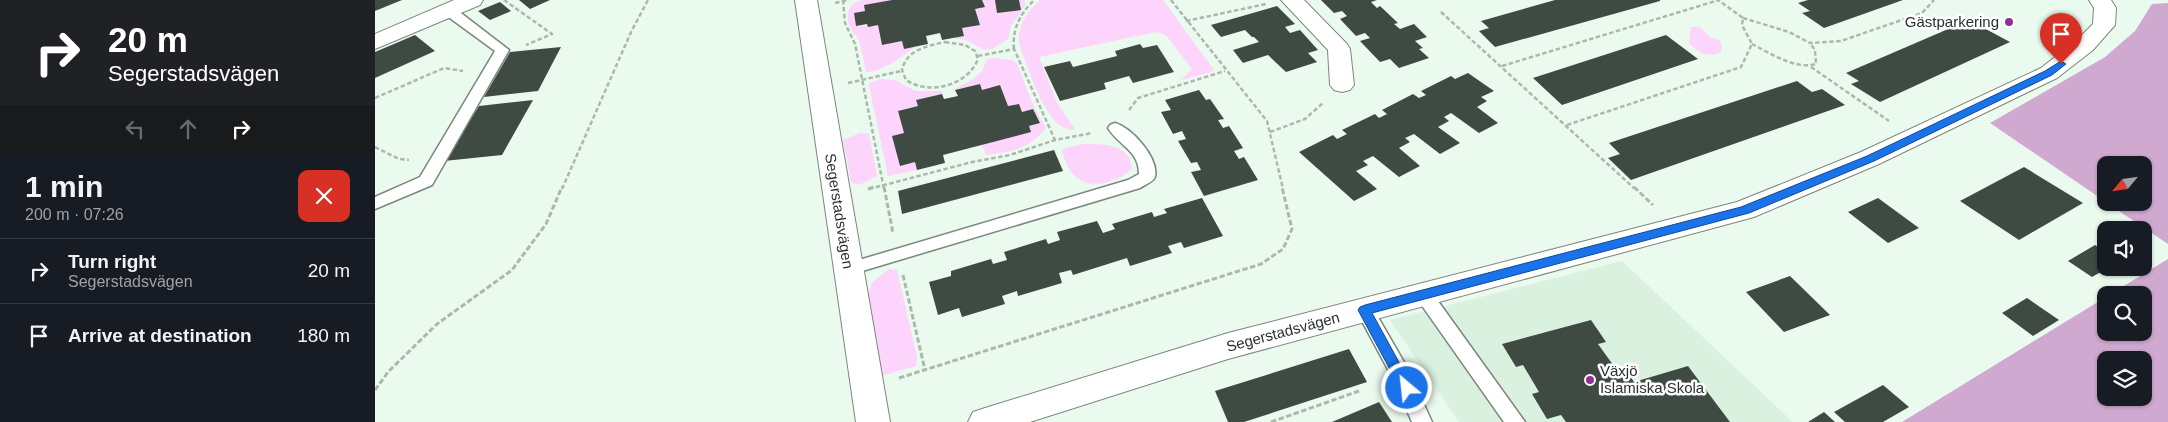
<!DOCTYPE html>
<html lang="en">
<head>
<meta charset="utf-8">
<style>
  :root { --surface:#171b24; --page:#20242c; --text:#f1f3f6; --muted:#9ea1a6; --line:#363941 }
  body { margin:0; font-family:Helvetica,sans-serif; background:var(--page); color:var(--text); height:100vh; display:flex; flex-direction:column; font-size:19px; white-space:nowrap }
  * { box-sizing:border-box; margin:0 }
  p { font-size:16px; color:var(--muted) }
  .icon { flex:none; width:28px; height:28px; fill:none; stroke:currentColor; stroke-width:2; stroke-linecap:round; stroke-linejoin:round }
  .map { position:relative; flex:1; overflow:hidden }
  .side { display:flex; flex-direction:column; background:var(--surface); width:375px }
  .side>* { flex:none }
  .banner { background:#202124; color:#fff; overflow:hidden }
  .needle { width:32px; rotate:241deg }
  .buttons { position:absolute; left:1722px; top:156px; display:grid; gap:10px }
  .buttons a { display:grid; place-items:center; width:55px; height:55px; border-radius:10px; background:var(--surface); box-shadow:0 1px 4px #0004; font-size:25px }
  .pin { position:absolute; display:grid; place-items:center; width:42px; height:42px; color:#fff; margin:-51px -21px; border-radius:50% 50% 50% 0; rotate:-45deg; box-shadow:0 0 5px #0007 }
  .pin .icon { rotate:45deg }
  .me { position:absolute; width:55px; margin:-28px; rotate:332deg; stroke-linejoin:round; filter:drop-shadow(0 0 4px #0008) }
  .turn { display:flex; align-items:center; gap:18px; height:105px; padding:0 25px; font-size:22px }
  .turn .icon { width:65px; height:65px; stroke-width:2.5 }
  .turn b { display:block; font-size:35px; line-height:42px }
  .lanes { display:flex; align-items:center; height:48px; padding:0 25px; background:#0003; justify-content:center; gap:25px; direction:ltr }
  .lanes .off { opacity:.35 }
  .round { display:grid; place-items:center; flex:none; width:52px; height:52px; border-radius:10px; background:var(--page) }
  .summary { display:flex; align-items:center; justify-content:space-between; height:85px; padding:0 25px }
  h1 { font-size:30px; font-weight:800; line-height:38px }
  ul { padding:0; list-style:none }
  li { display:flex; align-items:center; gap:15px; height:65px; padding:0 25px; border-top:1px solid var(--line) }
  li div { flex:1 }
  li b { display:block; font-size:19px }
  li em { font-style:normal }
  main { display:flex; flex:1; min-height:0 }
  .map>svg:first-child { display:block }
  .built { fill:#dbf1df }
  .green { fill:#fcd4fc }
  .forest { fill:#d0a9d1; fill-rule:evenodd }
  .building { fill:#3f4b42 }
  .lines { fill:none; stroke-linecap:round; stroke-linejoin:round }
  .lane-casing { stroke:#7a877c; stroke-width:3 }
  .street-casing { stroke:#7a877c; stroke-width:2 }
  .path-far1 { stroke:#acb8ae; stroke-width:2.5; stroke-dasharray:4.5 2.5; stroke-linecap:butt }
  .path { stroke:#acb8ae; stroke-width:3; stroke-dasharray:5.5 2.5; stroke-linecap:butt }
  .lane { fill:#fff; fill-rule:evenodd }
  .street { fill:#fff; fill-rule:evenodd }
  .route { fill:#1a73e8; stroke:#114b97 }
  .poi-dot { fill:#912f96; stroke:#fff; stroke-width:2 }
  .labels { text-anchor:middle; stroke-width:5; stroke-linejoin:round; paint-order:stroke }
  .poi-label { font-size:15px; fill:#2b312c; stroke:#fff; text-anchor:end }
  .street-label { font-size:15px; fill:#2b312c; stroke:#fff }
</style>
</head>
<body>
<main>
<section class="side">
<div class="banner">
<div class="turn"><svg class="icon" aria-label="right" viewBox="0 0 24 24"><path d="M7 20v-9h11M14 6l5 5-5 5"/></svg><div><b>20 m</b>Segerstadsvägen</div></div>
<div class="lanes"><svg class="icon off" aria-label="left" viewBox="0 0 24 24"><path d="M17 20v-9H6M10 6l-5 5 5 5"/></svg><svg class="icon off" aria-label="ahead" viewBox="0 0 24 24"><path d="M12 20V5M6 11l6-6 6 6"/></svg><svg class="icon" aria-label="right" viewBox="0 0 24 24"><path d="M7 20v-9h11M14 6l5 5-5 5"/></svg></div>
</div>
<div class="summary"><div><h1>1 min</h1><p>200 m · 07:26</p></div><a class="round" style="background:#d93025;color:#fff"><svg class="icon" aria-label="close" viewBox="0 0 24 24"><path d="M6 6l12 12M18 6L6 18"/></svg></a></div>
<ul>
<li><svg class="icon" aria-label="right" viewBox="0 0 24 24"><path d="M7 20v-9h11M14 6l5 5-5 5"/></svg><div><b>Turn right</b><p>Segerstadsvägen</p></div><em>20 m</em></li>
<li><svg class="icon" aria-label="arrive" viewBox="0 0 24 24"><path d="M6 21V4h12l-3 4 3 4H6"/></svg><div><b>Arrive at destination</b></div><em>180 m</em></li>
</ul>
</section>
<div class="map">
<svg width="1793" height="422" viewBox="0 0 1793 422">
  <rect width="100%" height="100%" fill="#ebfaee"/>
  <!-- built -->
  <polygon class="built" points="1247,261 1418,422 1084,422 1015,320"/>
  <!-- green -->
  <g class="green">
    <path d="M487 0H517L490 11 479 14 481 26 503 25 507 45 527 41 540 47C525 57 509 72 491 72 489 62 487 51 484 40 483 36 479 35 477 31 470 18 471 3 487 0Z"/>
    <polygon points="607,0 649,0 651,4 636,26 633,39 617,49 609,50 593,41 579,38 589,36 587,28 605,25 600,9"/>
    <path d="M665 0H788L839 70 837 72 806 80 817 69 791 35 781 32 664 57 682 103 700 129C673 136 652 64 644 44 642 26 652 12 665 0Z"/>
    <path d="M1316 27H1325L1335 37 1345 40 1347 46 1346 52C1334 59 1322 52 1314 43Z"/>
    <path d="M619 58 637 60 642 64 659 107 671 128C653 149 638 152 611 155L607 145 664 123 659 110 647 112 644 104 633 106 625 85 607 90 605 84 580 90 581 88 597 80 607 71 612 59Z"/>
    <polygon points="505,79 520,80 540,91 567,91 567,94 541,100 543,106 523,111 529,133 518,136 525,166 540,162 542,170 513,176 494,86 494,83"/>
    <polygon points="485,133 494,134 502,176 484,185 476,182 468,140"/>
    <path d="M708 144C728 144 754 143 757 168 745 182 715 191 700 176 693 170 690 160 687 151L690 148Z"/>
    <polygon points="514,269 522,270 542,357 541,366 506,376 492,297 497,283"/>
  </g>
  <!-- forest -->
  <g class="forest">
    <polygon points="1793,3 1793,244 1732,203 1769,202 1769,165 1731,165 1731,202 1615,123 1730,57 1760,31 1777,4"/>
    <path d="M1793 259V422H1527L1731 297V332H1769V295H1734ZM1731 360H1769V398H1731Z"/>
  </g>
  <!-- building -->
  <g class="building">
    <polygon points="0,0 27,0 0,11"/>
    <polygon points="144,0 175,0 155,9"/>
    <polygon points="517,0 607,0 610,7 600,9 605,25 587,28 589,36 567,40 565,33 551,36 553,44 529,49 527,41 507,45 503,25 493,27 492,24 481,26 479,13 490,11 489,5"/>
    <polygon points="620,0 644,0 646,10 622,13"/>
    <polygon points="946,0 1002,0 996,2 1002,8 1005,6 1023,23 1019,24 1025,29 1039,24 1052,37 1040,41 1048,48 1044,49 1054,58 1024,68 1015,59 1005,62 985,41 995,38 990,33 981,36 965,19 972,16 967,11 959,13"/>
    <polygon points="1180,0 1285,0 1285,1 1120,47 1104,31 1114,28 1106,21"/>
    <polygon points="1433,0 1528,0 1449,28 1427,13 1435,11 1423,3"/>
    <polygon points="125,2 136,11 115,20 103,11"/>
    <polygon points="902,6 920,24 910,27 915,33 925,30 943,50 933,53 942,62 911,72 893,55 868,63 858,50 884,42 879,37 877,37 870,30 846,37 836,25"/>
    <polygon points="1594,20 1635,42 1505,102 1476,84 1484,81 1471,73"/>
    <polygon points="40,35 60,51 0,78 0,52"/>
    <polygon points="1291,35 1323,59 1187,105 1158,78"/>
    <polygon points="765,44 768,48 782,45 799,72 758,83 754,76 729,83 731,89 685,101 669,67 695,61 698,67 742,56 740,51"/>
    <polygon points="186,47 163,91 109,97 135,52"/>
    <polygon points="1093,73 1119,91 1106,97 1112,101 1102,107 1123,123 1104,133 1076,113 1069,117 1074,121 1063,127 1085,143 1065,154 1039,134 1030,138 1035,142 1024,148 1045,166 1024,177 998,156 988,161 993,165 981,171 1002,189 979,201 924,152 958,135 962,139 972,134 967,130 1000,114 1004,118 1012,114 1007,110 1038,94 1044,98 1051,95 1046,91 1076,76 1080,79"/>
    <polygon points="1422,81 1437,92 1447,89 1470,105 1256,180 1233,158 1245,154 1234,143"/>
    <polygon points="605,84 607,90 625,85 633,106 644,104 647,112 658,109 665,123 654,126 656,132 568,155 570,163 542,170 540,162 525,166 517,136 529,133 523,111 543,106 541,100 567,94 569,99 583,96 580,90"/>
    <polygon points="824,90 831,100 835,99 849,119 843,120 848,128 854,126 868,148 859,151 864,159 869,157 883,180 829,196 816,172 826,170 822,162 816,163 803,141 811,139 807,131 798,134 786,112 796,110 790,100"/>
    <polygon points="158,100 127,155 69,161 104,106"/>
    <polygon points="679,150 688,171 527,214 523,191"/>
    <polygon points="1649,167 1708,203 1644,240 1585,201"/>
    <polygon points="827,198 848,236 809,248 806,242 793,246 797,253 755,266 752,258 698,275 696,270 684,273 687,283 643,296 642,291 627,296 630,304 587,317 584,308 563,315 554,282 576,276 576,271 616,259 618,264 632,260 629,252 671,239 673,244 685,240 682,232 722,221 728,233 740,229 737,224 777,212 779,217 792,213 789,209"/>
    <polygon points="1503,198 1544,228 1513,243 1473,212"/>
    <polygon points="1720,245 1731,252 1731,269 1717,277 1693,261"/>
    <polygon points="1415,276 1455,315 1409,332 1371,292"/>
    <polygon points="1652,298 1684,320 1658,336 1627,313"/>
    <polygon points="1216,320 1231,342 1223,344 1241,369 1249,367 1259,382 1313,366 1355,422 1191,422 1186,415 1172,419 1157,394 1164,392 1148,365 1141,367 1127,344"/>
    <polygon points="974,349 992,382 869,422 853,422 840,391"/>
    <polygon points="1508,385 1534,407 1508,422 1470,422 1459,412"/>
    <polygon points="1004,402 1017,422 957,422"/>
    <polygon points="1449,412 1460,422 1433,422"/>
  </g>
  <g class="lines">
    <defs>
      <g id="lane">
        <polygon points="73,6 78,7 134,50 57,185 0,209 0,197 45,177 120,51 68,13 67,10 68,7"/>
        <path d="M740 123C757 128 784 158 780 177 778 182 769 185 765 188L474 275 468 274 465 269 468 264 474 263 753 180 764 174C764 150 744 146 733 128L735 125Z"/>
        <polygon points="1049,288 1055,290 1150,422 1129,422 1043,300 1040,295 1043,290"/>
        <polygon points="990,303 996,305 1033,369 1057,422 1037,422 1017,377 981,310 984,305"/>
      </g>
      <g id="street">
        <polygon points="79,0 108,0 105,5 0,49 0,34"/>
        <polygon points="420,0 442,0 515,422 481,422"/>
        <polygon points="906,0 929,0 972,44 975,49 979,85 975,90 967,92 959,90 955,85 953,50"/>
        <polygon points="1714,0 1736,0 1741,8 1740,25 1718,50 1682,78 1504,164 1379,217 853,359 655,422 593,422 598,412 610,408 853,333 1362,202 1486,152 1666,68 1702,40 1718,24 1719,8"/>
      </g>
    </defs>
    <!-- lane casing -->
    <use href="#lane" class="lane-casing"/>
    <!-- street casing -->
    <use href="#street" class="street-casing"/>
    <!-- path-far1 -->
    <g class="path-far1">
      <polyline points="129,0 177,34 151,45"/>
      <polyline points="468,0 470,23 480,44 509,189"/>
      <polyline points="796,0 892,121 908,189"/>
      <polyline points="460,3 474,0"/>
      <polyline points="1066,12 1260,189"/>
      <polyline points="1368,18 1414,32 1435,43 1466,41 1547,13 1559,0"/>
      <polyline points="811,21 891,4"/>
      <path d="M570 42 590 45 600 51 603 59C593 85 555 96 531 80L527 70C531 50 552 46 570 42Z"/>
      <path d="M1377 44C1395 53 1420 70 1441 64L1440 50 1435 43"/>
      <path d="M639 49C637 29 645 14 659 0"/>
      <polyline points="603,56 639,49 680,140"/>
      <polyline points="1127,66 1344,0"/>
      <polyline points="1436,67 1514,121"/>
      <polyline points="473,83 526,71"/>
      <polyline points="0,98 69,68 88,71"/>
      <polyline points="754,110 763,98 850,71"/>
      <polyline points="1192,125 1366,67 1377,44 1367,25 1368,18 1343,0"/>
      <polyline points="895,132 930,119 948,103"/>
      <polyline points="0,147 24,159 34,160"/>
      <polyline points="187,189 257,30 273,0"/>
      <polyline points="494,189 597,162 635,155 680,140 717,133"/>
    </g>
    <!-- path -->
    <g class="path">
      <polyline points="509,187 518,233"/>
      <polyline points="1259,187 1278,205"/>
      <polyline points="493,189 499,187"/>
      <polyline points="528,275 550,370"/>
      <polyline points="524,378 886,264 908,249 917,229 907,187"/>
      <polyline points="0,390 13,372 62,324 137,270 171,224 187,187"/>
      <polyline points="896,422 984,391"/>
    </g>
    <!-- lane -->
    <use href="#lane" class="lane"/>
    <!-- street -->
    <use href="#street" class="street"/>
  </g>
  <!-- route -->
  <polygon class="route" points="1686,61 1691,64 1677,75 1499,161 1374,213 997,313 1036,384 1038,388 1036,392 1032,393 1027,392 983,310 985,307 990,305 1366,207 1492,156 1670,71"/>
  <!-- markers -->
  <g class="poi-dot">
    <circle cx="1634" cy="22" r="5"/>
    <circle cx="1215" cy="380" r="5"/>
  </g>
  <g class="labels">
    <!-- poi labels -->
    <g class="poi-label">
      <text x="1624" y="27">Gästparkering</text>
      <text x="1225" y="376" text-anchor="start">Växjö<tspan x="1225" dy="17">Islamiska Skola</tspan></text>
    </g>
    <!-- street labels -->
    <g class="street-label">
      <text transform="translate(464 211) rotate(81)" y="5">Segerstadsvägen</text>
      <text transform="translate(908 332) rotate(-15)" y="5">Segerstadsvägen</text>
    </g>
  </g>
</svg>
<div class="buttons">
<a><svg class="needle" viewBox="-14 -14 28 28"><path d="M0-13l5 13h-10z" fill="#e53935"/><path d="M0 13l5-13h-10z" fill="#9ea1a6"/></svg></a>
<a><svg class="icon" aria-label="sound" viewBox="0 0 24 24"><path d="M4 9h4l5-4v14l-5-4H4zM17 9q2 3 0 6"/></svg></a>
<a><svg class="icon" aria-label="search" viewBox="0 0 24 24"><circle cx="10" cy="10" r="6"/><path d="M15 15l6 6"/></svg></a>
<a><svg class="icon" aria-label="layers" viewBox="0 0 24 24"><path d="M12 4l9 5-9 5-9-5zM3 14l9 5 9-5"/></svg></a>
</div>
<div class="pin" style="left:1686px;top:64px;background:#d93025"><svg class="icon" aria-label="arrive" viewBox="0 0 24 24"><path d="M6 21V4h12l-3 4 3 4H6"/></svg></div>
<svg class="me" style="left:1032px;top:388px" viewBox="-20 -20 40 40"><circle r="17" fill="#1a73e8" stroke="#fff" stroke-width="3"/><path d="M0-11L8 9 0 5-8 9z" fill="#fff"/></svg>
</div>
</main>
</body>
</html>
